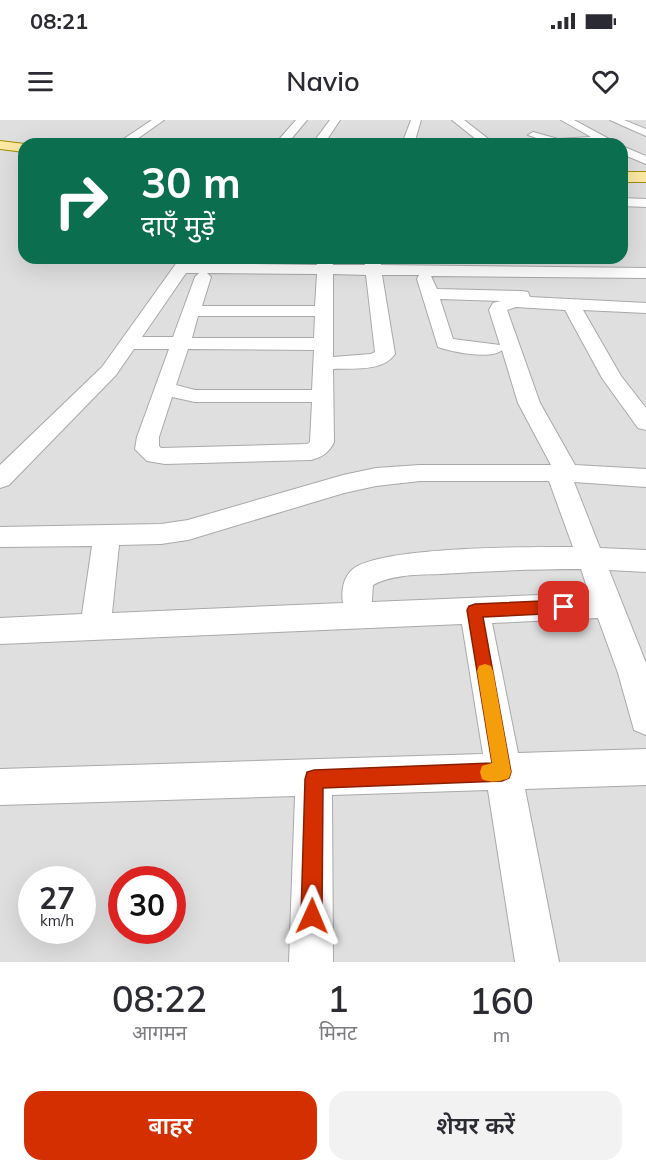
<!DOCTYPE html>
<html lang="hi">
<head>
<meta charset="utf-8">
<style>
  :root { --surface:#fff; --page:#f2f2f3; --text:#2b2b33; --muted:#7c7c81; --accent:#d42f00 }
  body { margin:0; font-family:Mulish,"Noto Sans Devanagari",sans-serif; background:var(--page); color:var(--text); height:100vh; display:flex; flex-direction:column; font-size:22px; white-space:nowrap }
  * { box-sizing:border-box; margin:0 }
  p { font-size:20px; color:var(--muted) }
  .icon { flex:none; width:33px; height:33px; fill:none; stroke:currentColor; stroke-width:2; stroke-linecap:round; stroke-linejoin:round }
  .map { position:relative; height:842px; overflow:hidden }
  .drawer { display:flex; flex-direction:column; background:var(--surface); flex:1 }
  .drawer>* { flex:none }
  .top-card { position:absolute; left:18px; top:18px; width:610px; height:126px; border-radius:18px; box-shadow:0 6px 24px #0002; background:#0b6e4f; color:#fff; overflow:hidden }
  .speed { position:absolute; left:18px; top:746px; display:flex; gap:12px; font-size:30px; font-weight:700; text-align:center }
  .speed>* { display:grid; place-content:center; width:78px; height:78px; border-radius:50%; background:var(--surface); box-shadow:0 6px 24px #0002; line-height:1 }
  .speed small { font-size:15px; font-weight:400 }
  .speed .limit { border:9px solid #d22; background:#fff; color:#111 }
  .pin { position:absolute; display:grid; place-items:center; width:51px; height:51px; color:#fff; margin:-26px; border-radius:12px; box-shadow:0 3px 9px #0006 }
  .me { position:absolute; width:66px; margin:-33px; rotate:1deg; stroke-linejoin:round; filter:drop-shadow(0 0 4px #0008) }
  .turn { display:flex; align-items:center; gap:21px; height:126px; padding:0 24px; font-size:27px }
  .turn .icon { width:78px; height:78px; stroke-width:2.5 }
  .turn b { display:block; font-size:42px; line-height:51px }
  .eta { display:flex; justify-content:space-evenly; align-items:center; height:102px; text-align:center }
  .eta b { font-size:36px; font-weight:600; line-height:42px }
  .cta { display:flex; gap:12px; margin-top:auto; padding:12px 24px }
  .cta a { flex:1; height:69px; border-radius:18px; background:var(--accent); color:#fff; font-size:24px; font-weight:600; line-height:69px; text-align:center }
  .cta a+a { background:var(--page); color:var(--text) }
  .status { display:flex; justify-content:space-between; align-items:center; height:42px; padding:0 30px; background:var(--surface); direction:ltr }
  .status svg { height:16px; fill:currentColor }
  header { display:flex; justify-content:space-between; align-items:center; height:78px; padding:0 24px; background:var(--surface); font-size:27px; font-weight:600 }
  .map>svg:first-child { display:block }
  .residential { fill:#e0dfdf; fill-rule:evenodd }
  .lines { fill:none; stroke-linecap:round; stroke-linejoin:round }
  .minor-casing { stroke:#a9a9a9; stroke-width:2 }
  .major-casing { stroke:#a08e00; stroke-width:2 }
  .minor { fill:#fff; fill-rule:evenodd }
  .major { fill:#fce9a4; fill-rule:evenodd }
  .route { fill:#d42f00; stroke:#8a1f00; stroke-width:1.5 }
  .slow { fill:#f59e0b }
</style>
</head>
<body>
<div class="status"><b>08:21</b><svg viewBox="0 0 49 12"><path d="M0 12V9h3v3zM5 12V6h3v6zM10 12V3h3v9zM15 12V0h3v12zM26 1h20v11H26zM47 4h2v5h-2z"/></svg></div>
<header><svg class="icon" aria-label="menu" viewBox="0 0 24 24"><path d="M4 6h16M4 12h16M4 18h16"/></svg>Navio<svg class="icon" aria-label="heart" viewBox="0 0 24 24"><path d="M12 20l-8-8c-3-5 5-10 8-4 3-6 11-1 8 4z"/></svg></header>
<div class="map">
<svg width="646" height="842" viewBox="0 0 646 842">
  <rect width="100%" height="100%" fill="#f2f1e9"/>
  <!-- residential -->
  <path class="residential" d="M0 0H646V842H0ZM24 24H622V138H24ZM32 759H82V810H32ZM122 759H172V810H122Z"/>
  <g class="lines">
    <defs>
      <g id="minor">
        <polygon points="152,0 164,0 130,24 116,24"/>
        <polygon points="296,0 307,0 287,24 275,24"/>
        <polygon points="330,0 340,0 324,24 312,24"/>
        <polygon points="411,0 421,0 414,24 402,24"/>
        <polygon points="452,0 464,0 495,24 482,24"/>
        <polygon points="561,0 574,0 611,20 606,23 553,24 528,15 533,12 558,19 591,17"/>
        <polygon points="610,0 624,0 646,9 646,16"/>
        <polygon points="622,26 646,36 646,44 622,34"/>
        <polygon points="622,78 646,79 646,87 622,86"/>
        <path d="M180 138H196L192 143 317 145V138H333V145H365L364 138H380L381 145 646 148V158L431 156 437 169 522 171 528 172 530 177 646 183V193L583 190 621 256 646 288V310L638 308 602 258 565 190 516 187 507 190 540 283 575 345 646 349V367L574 362 600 428 646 430V452L609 450 646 543V615L634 610 618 553 598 498 492 503 518 633 646 629V665L525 669 559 842H515L488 670 332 675 333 842H289L295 676 0 685V649L483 634 462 504 0 524V498L82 494 92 426 0 427V407L161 404 188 400 343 355 376 348 420 345H551L518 283 502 230C491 240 452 232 438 227L417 159 419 155H382L395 234C383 252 352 248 333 249L334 322C329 333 322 337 311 340L165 344 147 341 135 329 137 317 169 229H134L116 255 9 365 0 368V345L102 247ZM186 153H199L195 157 173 217H142ZM207 153 317 154 315 186H202L211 157ZM333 154 366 155 375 232 371 234 333 237ZM440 179 501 181 493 183 489 190 500 225 453 219ZM198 196H315L314 218H192ZM188 229 314 230 312 270H195L176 265ZM172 277 195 282H312L310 322 307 324 161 328 159 326V317ZM420 361H549L573 427C530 427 382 426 353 449 343 457 341 472 343 483L112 493 119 425 161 424 188 420 344 373 376 366ZM581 449 589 473 372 482V480L373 465C393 454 419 455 441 454 488 451 534 449 581 449Z"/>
      </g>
      <g id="major">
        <polygon points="0,21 25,24 24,32 0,29"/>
        <rect x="622" y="52" width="24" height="10"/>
      </g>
    </defs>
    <!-- minor casing -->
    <use href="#minor" class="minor-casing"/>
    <!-- major casing -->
    <use href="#major" class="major-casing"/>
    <!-- minor -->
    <use href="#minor" class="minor"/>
    <!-- major -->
    <use href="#major" class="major"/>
  </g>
  <!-- route -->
  <polygon class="route" points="564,480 569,482 571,487 569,491 564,493 483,497 511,652 509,658 502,661 323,668 322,796 319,804 312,807 304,804 301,796 305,659 307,652 314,650 492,643 467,490 469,486 475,484"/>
  <!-- slow -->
  <path class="slow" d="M485 544 491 546 493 551 511 652 509 658C500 662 491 663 482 659L480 652 482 646 492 643 477 551 479 546Z"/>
</svg>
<div class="speed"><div>27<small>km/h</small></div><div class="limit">30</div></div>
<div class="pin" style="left:564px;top:487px;background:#d93025"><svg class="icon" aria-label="arrive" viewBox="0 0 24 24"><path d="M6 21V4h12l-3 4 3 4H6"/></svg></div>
<svg class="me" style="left:312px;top:796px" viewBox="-20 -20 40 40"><path d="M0-17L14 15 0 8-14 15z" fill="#d42f00" stroke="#fff" stroke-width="4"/></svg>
<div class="top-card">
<div class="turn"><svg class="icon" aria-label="right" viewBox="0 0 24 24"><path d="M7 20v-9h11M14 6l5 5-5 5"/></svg><div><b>30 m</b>दाएँ मुड़ें</div></div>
</div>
</div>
<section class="drawer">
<div class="eta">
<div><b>08:22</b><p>आगमन</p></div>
<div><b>1</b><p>मिनट</p></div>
<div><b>160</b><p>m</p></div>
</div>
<div class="cta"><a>बाहर</a><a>शेयर करें</a></div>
</section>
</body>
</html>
